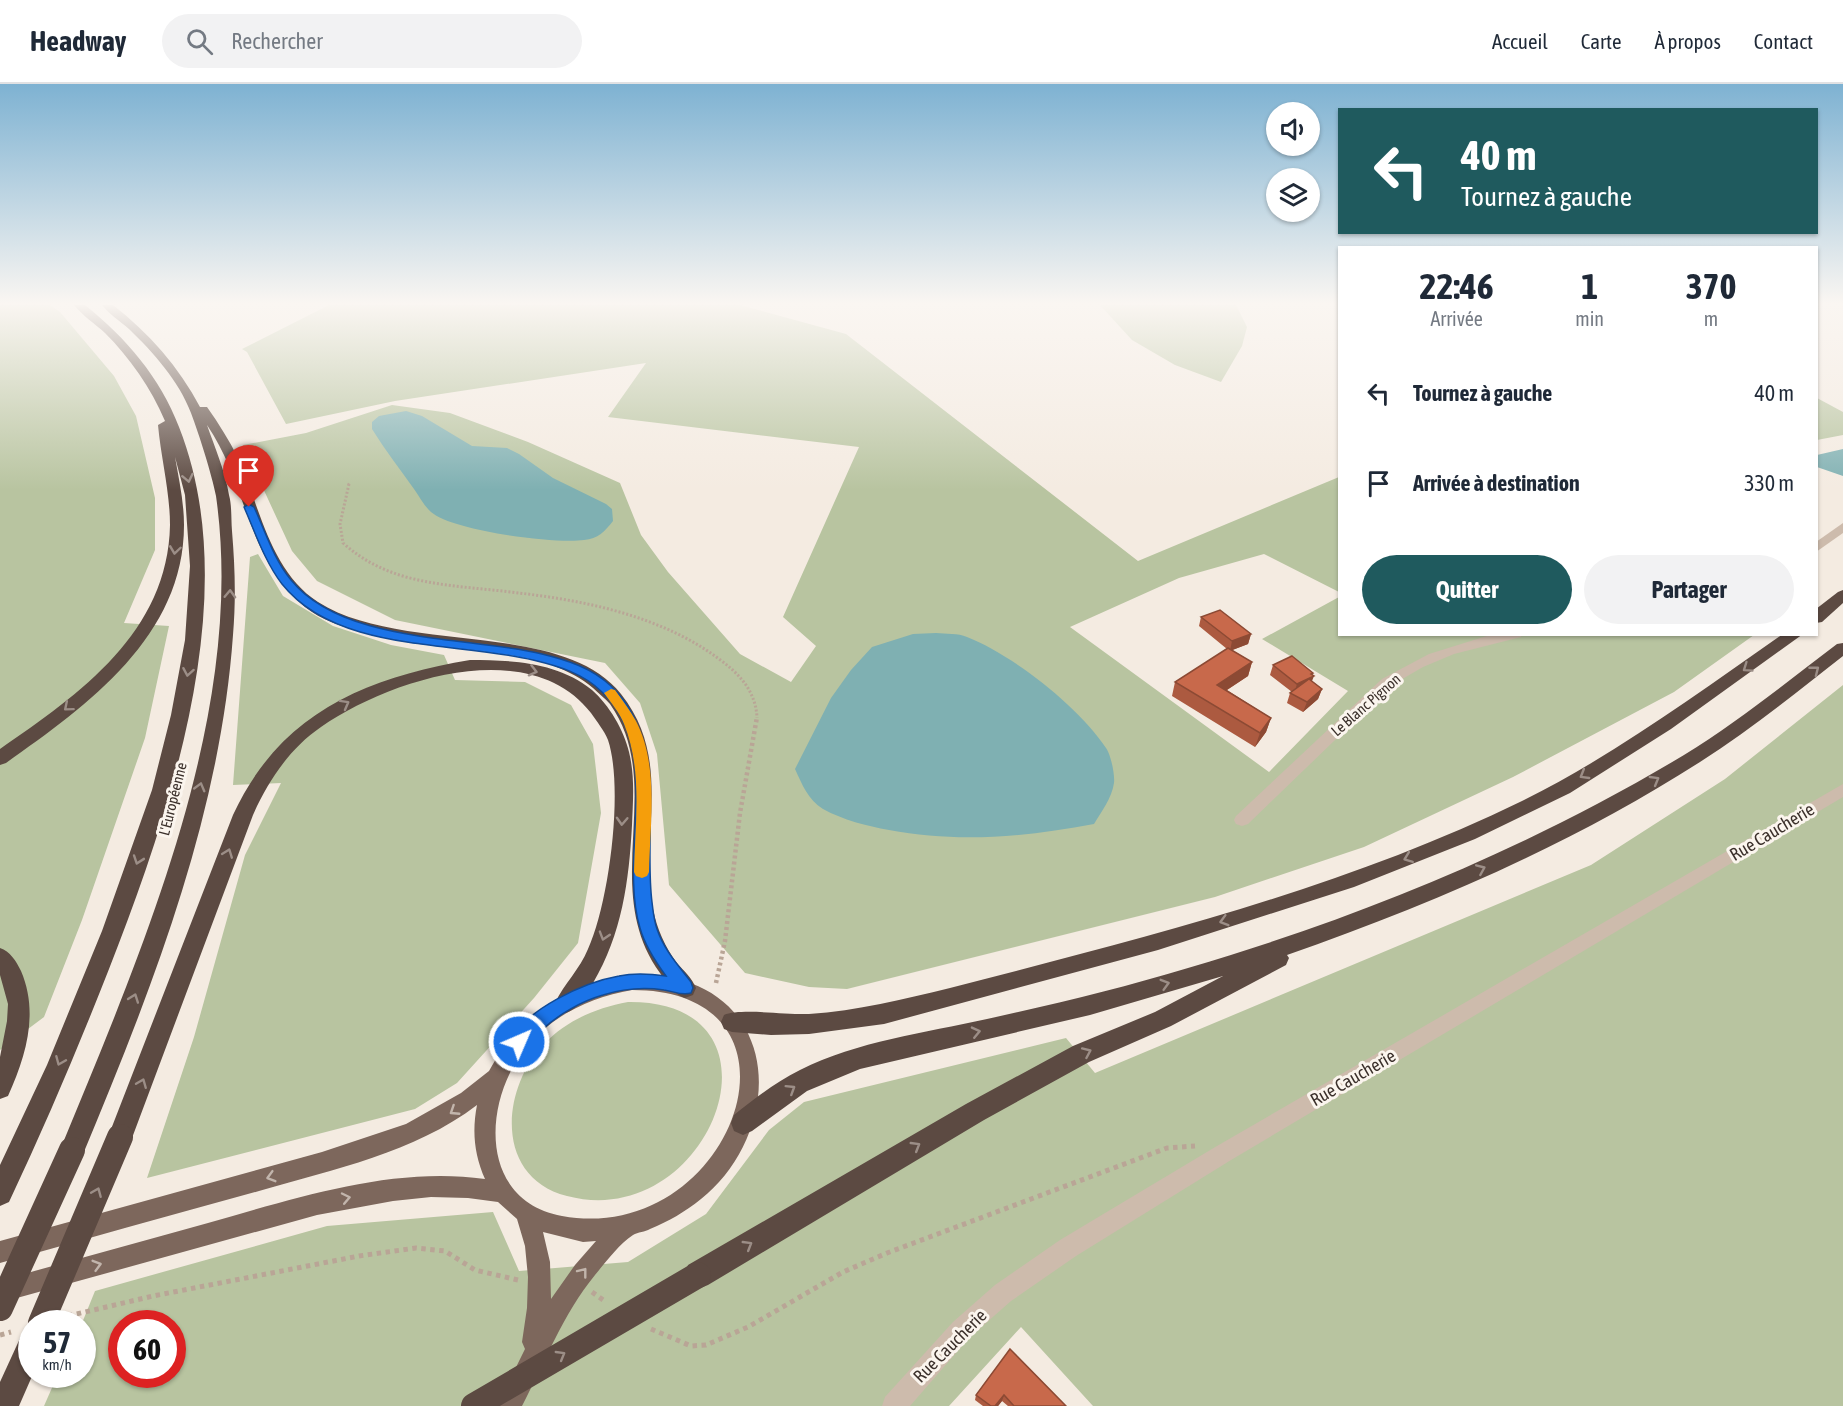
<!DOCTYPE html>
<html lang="fr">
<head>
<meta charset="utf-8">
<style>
  :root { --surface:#fff; --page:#f2f2f3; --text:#1f2937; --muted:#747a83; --line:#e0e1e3; --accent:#1f5a5e }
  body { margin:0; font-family:"Asap Condensed",sans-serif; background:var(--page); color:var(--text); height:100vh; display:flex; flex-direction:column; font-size:22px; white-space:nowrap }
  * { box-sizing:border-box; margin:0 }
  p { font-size:20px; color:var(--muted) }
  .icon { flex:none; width:33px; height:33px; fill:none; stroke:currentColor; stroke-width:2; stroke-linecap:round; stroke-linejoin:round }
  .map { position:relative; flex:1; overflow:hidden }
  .panel { position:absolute; left:1338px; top:162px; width:480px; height:390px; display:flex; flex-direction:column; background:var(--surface); border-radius:0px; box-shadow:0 2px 4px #0004 }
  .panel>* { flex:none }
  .hud { position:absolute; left:1338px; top:24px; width:480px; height:126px; border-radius:0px; box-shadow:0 2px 4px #0004; background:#1f5a5e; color:#fff; overflow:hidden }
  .tools { position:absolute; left:1266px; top:18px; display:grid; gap:12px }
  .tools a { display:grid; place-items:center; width:54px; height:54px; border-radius:50%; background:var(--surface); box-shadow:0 2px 4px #0004; font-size:30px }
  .speed { position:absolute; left:18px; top:1226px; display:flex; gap:12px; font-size:30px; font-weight:700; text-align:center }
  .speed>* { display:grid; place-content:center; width:78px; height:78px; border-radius:50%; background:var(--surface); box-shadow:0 2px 4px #0004; line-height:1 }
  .speed small { font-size:15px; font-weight:400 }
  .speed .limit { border:9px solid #d22; background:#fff; color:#111 }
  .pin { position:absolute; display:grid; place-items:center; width:51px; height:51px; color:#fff; margin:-62px -26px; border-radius:50% 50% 50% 0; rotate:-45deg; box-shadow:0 0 6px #0007 }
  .pin .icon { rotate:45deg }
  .me { position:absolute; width:66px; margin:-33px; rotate:45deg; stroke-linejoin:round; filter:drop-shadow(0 0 4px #0008) }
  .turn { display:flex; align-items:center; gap:21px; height:126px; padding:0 24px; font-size:27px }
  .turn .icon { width:78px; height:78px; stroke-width:2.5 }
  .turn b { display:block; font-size:42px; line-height:51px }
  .eta { display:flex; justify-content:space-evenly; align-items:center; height:102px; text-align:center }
  .eta b { font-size:36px; font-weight:700; line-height:42px }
  .cta { display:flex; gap:12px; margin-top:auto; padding:12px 24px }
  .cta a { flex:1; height:69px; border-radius:36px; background:var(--accent); color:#fff; font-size:24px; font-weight:700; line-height:69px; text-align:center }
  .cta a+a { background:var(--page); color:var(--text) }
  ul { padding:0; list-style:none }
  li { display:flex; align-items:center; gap:18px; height:90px; padding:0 24px }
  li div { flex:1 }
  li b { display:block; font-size:22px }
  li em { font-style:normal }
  header { display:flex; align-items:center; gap:36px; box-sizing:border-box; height:84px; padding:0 30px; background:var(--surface); border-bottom:2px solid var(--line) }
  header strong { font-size:28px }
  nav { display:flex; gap:33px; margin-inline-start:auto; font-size:21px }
  .search { width:420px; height:54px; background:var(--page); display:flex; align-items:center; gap:15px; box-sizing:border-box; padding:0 21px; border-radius:33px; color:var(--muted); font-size:22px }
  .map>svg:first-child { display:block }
  .green { fill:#b8c4a0; fill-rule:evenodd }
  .water { fill:#7fb0b2 }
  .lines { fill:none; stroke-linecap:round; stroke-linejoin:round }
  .path-far3 { stroke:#b9a596; stroke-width:2; stroke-dasharray:2 2; stroke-linecap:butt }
  .path-far2 { stroke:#b9a596; stroke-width:3; stroke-dasharray:2 2; stroke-linecap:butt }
  .path-far1 { stroke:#b9a596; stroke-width:4.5; stroke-dasharray:3 3; stroke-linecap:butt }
  .path { stroke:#b9a596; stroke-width:5; stroke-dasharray:4.5 4.5; stroke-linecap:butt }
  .minor { fill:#cdbbac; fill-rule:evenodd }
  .major { fill:#7d675c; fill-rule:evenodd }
  .highway { fill:#5c4a42; fill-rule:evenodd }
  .highway-bridge { stroke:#5c4a42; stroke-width:26 }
  .wall { fill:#ac5a40 }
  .shaded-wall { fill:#8c4a34 }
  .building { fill:#c8694b; stroke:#8c4a34; stroke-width:1.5 }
  .oneway { stroke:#9c8e87 }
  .oneway2 { stroke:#c2b5ac }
  .route { fill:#1a73e8; stroke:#114b97; stroke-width:1.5 }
  .slow { fill:#f59e0b }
  .labels { text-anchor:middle; stroke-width:6; stroke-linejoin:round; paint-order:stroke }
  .street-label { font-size:15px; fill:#3b302b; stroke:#fbf5ee }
  .near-street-label { font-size:18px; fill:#3b302b; stroke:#fbf5ee }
</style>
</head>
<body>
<header>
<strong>Headway</strong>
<div class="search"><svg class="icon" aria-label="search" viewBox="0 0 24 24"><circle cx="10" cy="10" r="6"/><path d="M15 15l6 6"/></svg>Rechercher</div>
<nav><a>Accueil</a><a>Carte</a><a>À propos</a><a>Contact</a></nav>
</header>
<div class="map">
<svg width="1843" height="1322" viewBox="0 0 1843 1322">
  <rect width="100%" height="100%" fill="#f4ebe1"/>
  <!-- green -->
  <g class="green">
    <polygon points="0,221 50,221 60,228 114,292 136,332 155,414 155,466 124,539 169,542 145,654 82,836 44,933 0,966"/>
    <polygon points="329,221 740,221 846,250 1138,477 1339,393 1339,508 1264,470 1179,494 1070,543 1269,688 1348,607 1262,555 1339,513 1340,550 1754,551 1674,608 1513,693 1364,763 1215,813 847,905 809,903 745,889 669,801 657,670 640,619 605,579 395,536 317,497 292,467 243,361 306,349 392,321 450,329 528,358 620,399 641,451 668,488 740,570 791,598 816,562 783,533 859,363 608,333 646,279 395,317 286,340 247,268 242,265"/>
    <polygon points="1100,221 1236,221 1247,243 1242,262 1221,298 1175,281 1132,256"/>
    <polygon points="1817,314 1843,328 1843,351 1817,356"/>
    <polygon points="258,470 283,512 333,542 391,561 444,571 455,596 525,598 571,621 593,660 601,729 578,859 534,914 457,999 415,1025 147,1094 194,953 245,771 281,699 233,701 250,473"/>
    <path d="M1843 601V1322H1093L1021 1243 949 1322H44L58 1290H82V1239L95 1207 327 1142 493 1128 519 1187 628 1178 706 1130 769 1046 804 1018 1066 954 1095 989 1591 781 1725 695ZM122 1239H172V1290H122Z"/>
    <path d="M628 918C799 916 711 1150 567 1112 494 1093 501 1005 544 960 567 936 596 924 628 918Z"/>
  </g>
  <!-- water -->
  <g class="water">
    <path d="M406 327 422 332 472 362 507 364 519 370 553 394 606 420 612 425 613 437C605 447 598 455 584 456 554 460 453 447 431 428 424 422 419 412 414 405 400 385 385 366 372 345V338L379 332Z"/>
    <polygon points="1843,365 1843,392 1817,383 1817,371"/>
    <path d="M936 549C946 550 958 549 967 553 1013 571 1079 623 1106 664 1111 671 1115 691 1114 699 1112 714 1101 728 1094 740 1025 753 958 759 889 746 867 742 843 736 823 725 808 716 802 700 795 685L831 614 851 586 872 563 913 550Z"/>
  </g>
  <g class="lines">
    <!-- path-far3 -->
    <polyline class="path-far3" points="348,401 349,399"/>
    <!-- path-far2 -->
    <path class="path-far2" d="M349 400 340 440 343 459C362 476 382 486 406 493 443 503 481 504 519 509 588 517 663 533 719 575 740 590 756 608 757 634"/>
    <!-- path-far1 -->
    <polyline class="path-far1" points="716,899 725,857 740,729 757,633"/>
    <!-- path -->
    <g class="path">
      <polyline points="592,1208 606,1218"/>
      <polyline points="68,1232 153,1212 359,1172 416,1164 445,1167 475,1186 518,1196"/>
      <polyline points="651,1245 691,1262 706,1261 748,1243 843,1188 887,1169 1167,1064 1195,1062"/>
      <polyline points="0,1251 11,1248"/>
    </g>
    <!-- minor -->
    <g class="minor">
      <polygon points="1843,439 1843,449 1816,468 1816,458"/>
      <polygon points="1493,550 1522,550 1521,553 1454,570 1423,583 1392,601 1248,740 1242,742 1236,740 1234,736 1236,732 1382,595 1429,570"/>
      <polygon points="1843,700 1843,713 1231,1076 1076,1172 1011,1217 969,1254 910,1322 882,1322 885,1313 953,1238 995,1201 1060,1156 1217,1062"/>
    </g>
    <!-- major -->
    <path class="major" d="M632 890C677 890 722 903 745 944 777 1000 750 1077 701 1115 685 1128 669 1137 650 1145 645 1148 638 1148 633 1151 619 1160 606 1178 595 1191 563 1230 545 1278 522 1322H497L525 1265 522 1258 527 1224 528 1193 525 1162 517 1135 498 1118 468 1114 431 1113 393 1117 317 1131 6 1217 0 1215V1197L6 1195C73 1176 141 1158 208 1139 297 1114 392 1082 485 1095 474 1070 472 1047 477 1021 414 1069 334 1085 259 1107 172 1131 86 1155 0 1179V1157L322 1068 406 1040 461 1009 489 987 501 966 516 947 555 916 584 902ZM632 906C825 906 733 1163 562 1132 476 1116 483 1012 529 960 556 929 593 913 632 906ZM543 1148 583 1158 596 1157 575 1181 551 1215 550 1178Z"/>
    <!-- highway -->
    <g class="highway">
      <path d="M74 221H85C126 254 160 293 179 343 245 510 171 726 109 885 78 964 45 1042 9 1118L0 1122V1081L47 981 102 847 152 706 171 631 185 556 190 482 185 411 175 373C179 396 184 418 184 441 184 552 88 621 6 679L0 681V665C80 610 168 548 170 441 170 408 161 374 158 341L165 337C151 304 130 274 105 249 95 240 82 231 74 221Z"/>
      <path d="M102 221H113C149 249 179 283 200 323H207C219 340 229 356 238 374 260 423 270 487 318 518 401 571 561 535 621 610 674 677 639 750 653 825 657 845 665 863 677 879 684 887 692 894 696 904L693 911 685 914C673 910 667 899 660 889 598 803 667 701 610 620 605 614 598 609 593 604 537 557 432 568 362 548 343 543 321 536 305 523 247 476 247 399 207 341 215 364 225 387 229 411 232 422 231 435 232 447 235 484 236 514 233 551 220 734 151 907 81 1075L72 1078 63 1075 60 1066C141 869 247 630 216 412 212 391 199 350 191 329 179 297 153 268 129 245 120 237 109 230 102 221Z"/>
      <polygon points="1843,506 1843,519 1822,538 1816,539 1816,525 1838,508"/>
      <path d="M1783 550H1803L1671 645 1570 709 1475 755 1354 803 1158 866 884 940 809 950 771 951 732 948 724 945 721 938 724 931C740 924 788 931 809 930 857 927 904 915 950 904 1143 854 1342 805 1522 717 1615 671 1698 609 1783 550Z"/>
      <path d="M1843 559V572C1796 609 1750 646 1700 678 1572 760 1431 821 1287 871L1289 874 1286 881 1171 942 1089 978 984 1036 708 1201 698 1205 688 1201 684 1191 688 1181 966 1020 1073 962 1155 928 1223 892 1090 931 860 985 807 1007 752 1047 743 1051 734 1047 731 1039 734 1031C755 1014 776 998 800 986 858 957 924 949 987 935 1055 920 1122 904 1188 884 1361 833 1529 764 1684 671 1738 638 1787 598 1837 560Z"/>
      <path d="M470 576C512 576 558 578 592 606 609 621 624 646 629 668 635 692 633 717 632 741 629 797 622 850 593 899 586 911 579 924 566 929L558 926 555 919C564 900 580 885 588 865 609 819 624 704 608 656 604 646 597 638 591 629 530 550 390 595 321 643 290 664 268 697 253 731L129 1062 120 1065 111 1062 108 1053 233 731C280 629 365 594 470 576Z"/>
      <path d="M0 864C10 867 16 877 21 887 39 929 26 972 8 1012L0 1015V973L7 937 8 920 0 891Z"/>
      <polygon points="32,1246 33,1290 19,1322 0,1322 0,1298 22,1250"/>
    </g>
    <!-- highway-bridge -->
    <g class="highway-bridge">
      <polyline points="0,1224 72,1066"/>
      <polyline points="41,1239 120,1053"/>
      <polyline points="474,1322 698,1191"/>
    </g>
  </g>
  <!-- wall -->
  <g class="wall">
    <polygon points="1201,533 1251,550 1248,560 1232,566 1252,578 1248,592 1227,606 1271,634 1266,648 1255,663 1172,612 1175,598 1227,565 1199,542"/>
    <polygon points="1273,581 1312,591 1312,597 1322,605 1318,615 1303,628 1287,619 1290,609 1292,608 1270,591"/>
    <polygon points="1010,1265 1066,1322 1008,1322 1002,1317 998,1322 983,1322 975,1316 976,1311"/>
  </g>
  <!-- shaded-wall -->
  <g class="shaded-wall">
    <polygon points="1251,550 1248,560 1230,567 1232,557"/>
    <polygon points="1252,578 1248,592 1213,615 1217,601"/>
    <polygon points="1313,589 1312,593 1314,592 1310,602 1294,610 1297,600"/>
    <polygon points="1322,605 1318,615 1303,628 1307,618"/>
    <polygon points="1271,634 1266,648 1255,663 1260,649"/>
    <polygon points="1004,1311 1002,1317 998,1322 995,1322"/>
  </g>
  <!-- building -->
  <g class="building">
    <polygon points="1220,526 1251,550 1232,557 1201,533"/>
    <polygon points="1228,564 1252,578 1217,601 1271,634 1260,649 1175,598"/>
    <polygon points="1292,572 1313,589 1311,590 1314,592 1297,600 1273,581"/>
    <polygon points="1309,595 1322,605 1307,618 1290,609"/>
    <polygon points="1010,1265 1066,1322 1014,1322 1004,1311 995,1322 991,1322 976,1311"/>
  </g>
  <!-- one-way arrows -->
  <defs><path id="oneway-chevron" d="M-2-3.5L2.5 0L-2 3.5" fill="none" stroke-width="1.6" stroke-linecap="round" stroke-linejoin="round" transform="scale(1.5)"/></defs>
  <g class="oneway">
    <use href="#oneway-chevron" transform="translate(188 394) rotate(78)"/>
    <use href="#oneway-chevron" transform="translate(175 466) rotate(98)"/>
    <use href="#oneway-chevron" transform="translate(230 510) rotate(-88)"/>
    <use href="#oneway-chevron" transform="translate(1747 584) rotate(145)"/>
    <use href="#oneway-chevron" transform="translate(1815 586) rotate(-38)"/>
    <use href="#oneway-chevron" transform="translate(533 587) rotate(14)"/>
    <use href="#oneway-chevron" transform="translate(188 588) rotate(100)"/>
    <use href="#oneway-chevron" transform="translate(345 620) rotate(-29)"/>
    <use href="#oneway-chevron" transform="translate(68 623) rotate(140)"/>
    <use href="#oneway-chevron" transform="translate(1584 691) rotate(149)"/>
    <use href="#oneway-chevron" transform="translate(1655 696) rotate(-30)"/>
    <use href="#oneway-chevron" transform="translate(200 703) rotate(-75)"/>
    <use href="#oneway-chevron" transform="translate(622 737) rotate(93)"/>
    <use href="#oneway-chevron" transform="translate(228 769) rotate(-69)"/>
    <use href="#oneway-chevron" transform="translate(1408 774) rotate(159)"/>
    <use href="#oneway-chevron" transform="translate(138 776) rotate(109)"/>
    <use href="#oneway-chevron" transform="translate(1481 785) rotate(-23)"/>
    <use href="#oneway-chevron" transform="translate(1224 837) rotate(164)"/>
    <use href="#oneway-chevron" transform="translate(604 852) rotate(107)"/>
    <use href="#oneway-chevron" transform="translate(1165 900) rotate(-16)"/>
    <use href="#oneway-chevron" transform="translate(134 914) rotate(-70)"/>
    <use href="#oneway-chevron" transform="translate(976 948) rotate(-13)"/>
    <use href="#oneway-chevron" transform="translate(1087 968) rotate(-24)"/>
    <use href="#oneway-chevron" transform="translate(60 977) rotate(113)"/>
    <use href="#oneway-chevron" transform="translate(142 999) rotate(-68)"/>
    <use href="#oneway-chevron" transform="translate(791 1005) rotate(-32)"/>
    <use href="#oneway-chevron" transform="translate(916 1062) rotate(-31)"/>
    <use href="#oneway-chevron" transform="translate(97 1108) rotate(-67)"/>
    <use href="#oneway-chevron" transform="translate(748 1161) rotate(-31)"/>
    <use href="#oneway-chevron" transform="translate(561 1271) rotate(-30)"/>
  </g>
  <g class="oneway2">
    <use href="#oneway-chevron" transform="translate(454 1027) rotate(147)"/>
    <use href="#oneway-chevron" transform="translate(271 1093) rotate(164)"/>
    <use href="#oneway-chevron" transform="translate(346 1114) rotate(-12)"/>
    <use href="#oneway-chevron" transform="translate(97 1181) rotate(-16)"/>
    <use href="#oneway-chevron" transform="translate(583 1188) rotate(-52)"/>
  </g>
  <!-- sky -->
  <linearGradient id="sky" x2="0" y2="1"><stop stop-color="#7eb2d2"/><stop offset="0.54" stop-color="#faf6f2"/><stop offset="1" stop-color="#faf6f2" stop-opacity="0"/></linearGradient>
  <rect width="1843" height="406" fill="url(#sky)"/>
  <!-- route -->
  <path class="route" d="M249 420 254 423C265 447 274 476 291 496 343 560 468 552 542 570 567 576 592 584 611 602 669 657 643 748 652 818 653 827 654 837 657 845 664 866 678 881 691 898L693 904 691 909C681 912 673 907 664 906 644 903 622 905 603 911 582 917 559 930 543 945 535 952 529 962 519 966L513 964 510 958C525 925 585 898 619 892 634 889 651 890 666 892 655 877 645 862 640 844 618 771 664 667 602 608 583 589 558 582 533 576 455 557 337 569 282 500 265 478 255 448 244 423Z"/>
  <!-- slow -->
  <path class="slow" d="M611 605 615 606C622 616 630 626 636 637 659 681 650 740 649 788L647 792 642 794 636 792 634 788C635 739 643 687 624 640 620 629 611 619 604 609Z"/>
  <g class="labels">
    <!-- street labels -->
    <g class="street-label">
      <text transform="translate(1366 621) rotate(-41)" y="5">Le Blanc Pignon</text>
      <text transform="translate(173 715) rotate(-76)" y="5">L'Européenne</text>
    </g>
    <!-- near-street labels -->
    <g class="near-street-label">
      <text transform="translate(1772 748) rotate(-31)" y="6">Rue Caucherie</text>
      <text transform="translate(1353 994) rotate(-30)" y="6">Rue Caucherie</text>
      <text transform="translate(950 1262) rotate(-45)" y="6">Rue Caucherie</text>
    </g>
  </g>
</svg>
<div class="tools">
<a><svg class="icon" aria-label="sound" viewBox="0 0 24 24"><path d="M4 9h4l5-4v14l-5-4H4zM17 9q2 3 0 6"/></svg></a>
<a><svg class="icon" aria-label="layers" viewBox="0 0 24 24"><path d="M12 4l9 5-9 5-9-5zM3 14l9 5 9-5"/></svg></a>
</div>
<div class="speed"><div>57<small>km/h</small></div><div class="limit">60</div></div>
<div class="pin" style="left:249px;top:423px;background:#d93025"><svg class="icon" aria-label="arrive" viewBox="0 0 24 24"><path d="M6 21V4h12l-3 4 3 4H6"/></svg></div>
<svg class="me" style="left:519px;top:958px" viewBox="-20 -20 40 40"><circle r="17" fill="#1a73e8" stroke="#fff" stroke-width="3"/><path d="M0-11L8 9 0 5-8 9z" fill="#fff"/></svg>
<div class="hud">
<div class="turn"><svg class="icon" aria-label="left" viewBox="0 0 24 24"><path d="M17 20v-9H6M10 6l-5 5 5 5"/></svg><div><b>40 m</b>Tournez à gauche</div></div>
</div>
<section class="panel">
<div class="eta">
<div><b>22:46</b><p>Arrivée</p></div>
<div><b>1</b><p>min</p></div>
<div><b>370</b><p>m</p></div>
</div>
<ul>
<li><svg class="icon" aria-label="left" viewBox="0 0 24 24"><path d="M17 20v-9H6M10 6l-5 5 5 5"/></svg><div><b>Tournez à gauche</b></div><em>40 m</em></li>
<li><svg class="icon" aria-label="arrive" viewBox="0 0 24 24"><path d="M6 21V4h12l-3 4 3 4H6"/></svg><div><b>Arrivée à destination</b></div><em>330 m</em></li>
</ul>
<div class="cta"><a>Quitter</a><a>Partager</a></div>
</section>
</div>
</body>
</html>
